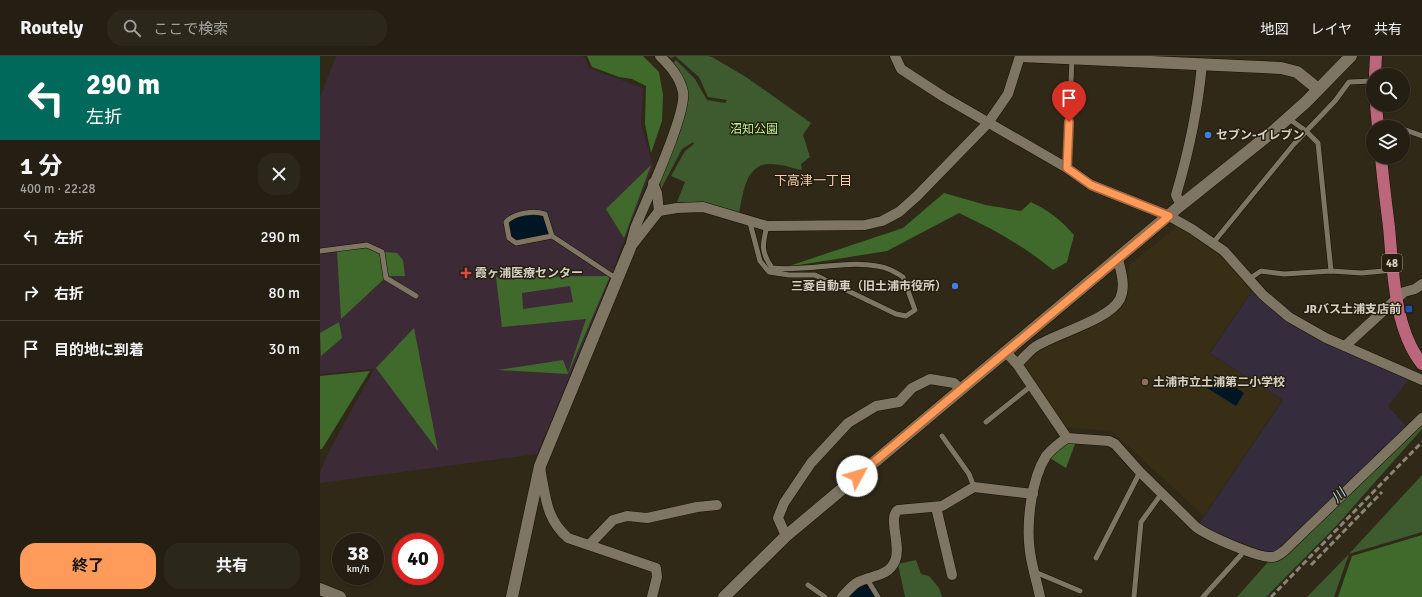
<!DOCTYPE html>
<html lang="ja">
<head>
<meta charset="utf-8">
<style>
  :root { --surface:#241f12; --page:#2c271b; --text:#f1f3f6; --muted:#a3a29f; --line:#413d32; --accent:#ff9b5a }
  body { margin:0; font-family:Signika,"Noto Sans JP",sans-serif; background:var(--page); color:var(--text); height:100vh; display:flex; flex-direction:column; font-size:15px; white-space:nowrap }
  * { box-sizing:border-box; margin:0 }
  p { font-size:13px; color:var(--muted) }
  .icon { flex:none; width:22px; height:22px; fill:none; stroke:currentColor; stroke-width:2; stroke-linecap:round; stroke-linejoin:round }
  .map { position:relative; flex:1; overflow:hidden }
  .side { display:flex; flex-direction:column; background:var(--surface); width:320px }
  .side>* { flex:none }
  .hud { background:#00695c; color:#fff; overflow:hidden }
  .fabs { position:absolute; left:1046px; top:12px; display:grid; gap:8px }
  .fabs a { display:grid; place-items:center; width:44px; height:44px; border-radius:50%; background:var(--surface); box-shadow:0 1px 3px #0004,0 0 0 1px var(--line); font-size:20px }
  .speed { position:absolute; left:12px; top:477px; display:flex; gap:8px; font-size:20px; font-weight:700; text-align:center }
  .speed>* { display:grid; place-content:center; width:52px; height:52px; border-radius:50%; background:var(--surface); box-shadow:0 1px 3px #0004,0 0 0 1px var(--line); line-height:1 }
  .speed small { font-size:10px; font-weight:400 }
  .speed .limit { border:6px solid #d22; background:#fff; color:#111 }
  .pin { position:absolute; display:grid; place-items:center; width:34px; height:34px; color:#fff; margin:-41px -17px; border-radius:50% 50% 50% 0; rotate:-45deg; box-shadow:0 0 4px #0007 }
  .pin .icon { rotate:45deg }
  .me { position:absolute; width:44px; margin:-22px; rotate:51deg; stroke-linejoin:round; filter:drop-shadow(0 0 3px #0008) }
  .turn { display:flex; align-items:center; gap:14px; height:84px; padding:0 20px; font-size:18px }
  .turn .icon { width:52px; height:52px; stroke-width:2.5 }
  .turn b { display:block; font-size:28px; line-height:34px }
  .round { display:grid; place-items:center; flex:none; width:42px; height:42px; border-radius:16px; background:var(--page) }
  .overview { display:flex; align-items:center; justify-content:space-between; height:68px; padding:0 20px }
  h1 { font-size:24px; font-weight:700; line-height:30px }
  .cta { display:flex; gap:8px; margin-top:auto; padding:8px 20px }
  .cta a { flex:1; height:46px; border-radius:16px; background:var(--accent); color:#111; font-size:16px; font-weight:700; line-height:46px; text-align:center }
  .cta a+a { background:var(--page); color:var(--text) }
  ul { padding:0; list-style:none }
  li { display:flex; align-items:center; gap:12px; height:56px; padding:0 20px; border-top:1px solid var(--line) }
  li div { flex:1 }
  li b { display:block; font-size:15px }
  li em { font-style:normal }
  header { display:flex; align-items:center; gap:24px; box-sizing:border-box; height:56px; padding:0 20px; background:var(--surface); border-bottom:1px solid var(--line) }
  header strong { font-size:19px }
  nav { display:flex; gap:22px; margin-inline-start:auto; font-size:14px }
  .search { width:280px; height:36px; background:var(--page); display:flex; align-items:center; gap:10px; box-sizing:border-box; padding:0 14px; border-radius:16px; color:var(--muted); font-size:15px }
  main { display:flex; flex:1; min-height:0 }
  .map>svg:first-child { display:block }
  .commercial { fill:#352d3d }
  .built { fill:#382e16 }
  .medical { fill:#3c2b36 }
  .green { fill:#3d5b2f }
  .forest { fill:#406a2c; fill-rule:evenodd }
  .water { fill:#001624 }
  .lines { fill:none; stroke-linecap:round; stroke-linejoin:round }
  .lane-casing { stroke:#181203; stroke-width:6 }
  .street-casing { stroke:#181203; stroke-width:11 }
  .secondary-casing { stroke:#181203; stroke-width:13 }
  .primary-casing { stroke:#181203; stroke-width:13 }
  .lane { stroke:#7e7662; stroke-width:5 }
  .street { stroke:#7e7662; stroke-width:10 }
  .secondary { stroke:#7e7662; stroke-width:12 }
  .primary { stroke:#bc667c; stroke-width:12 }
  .rail { stroke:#8b8577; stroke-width:3; stroke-dasharray:6 3; stroke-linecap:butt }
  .route-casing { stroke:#a6653a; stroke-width:10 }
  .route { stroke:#ff9b5a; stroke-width:7 }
  .shop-dot { fill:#3f7fe0; stroke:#261f0e; stroke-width:1.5 }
  .health-dot { fill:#e0444e; stroke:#261f0e; stroke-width:1.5 }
  .transit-dot { fill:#1a4fb4; stroke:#261f0e; stroke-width:1.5 }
  .education-dot { fill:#8d6e63; stroke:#261f0e; stroke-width:1.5 }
  .labels { text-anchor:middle; stroke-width:3; stroke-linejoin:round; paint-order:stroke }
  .shield { fill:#261f0e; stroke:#a19c90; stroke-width:1 }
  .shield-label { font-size:11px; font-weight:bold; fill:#d6d1c7 }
  .park-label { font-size:12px; fill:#b5f49b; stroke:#261f0e }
  .poi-label { font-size:12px; font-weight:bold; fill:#d6d1c7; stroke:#261f0e; text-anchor:start }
  .neighbourhood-label { font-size:13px; fill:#f7ccb3; stroke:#261f0e }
  .water-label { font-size:13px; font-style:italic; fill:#b3daf2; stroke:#261f0e }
</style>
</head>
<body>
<header>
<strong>Routely</strong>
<div class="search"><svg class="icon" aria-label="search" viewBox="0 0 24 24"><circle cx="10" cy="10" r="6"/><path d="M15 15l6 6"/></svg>ここで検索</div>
<nav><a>地図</a><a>レイヤ</a><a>共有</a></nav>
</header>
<main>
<section class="side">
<div class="hud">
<div class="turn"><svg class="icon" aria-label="left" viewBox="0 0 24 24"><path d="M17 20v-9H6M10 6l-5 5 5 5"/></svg><div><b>290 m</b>左折</div></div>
</div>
<div class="overview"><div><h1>1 分</h1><p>400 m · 22:28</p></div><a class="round"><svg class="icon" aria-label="close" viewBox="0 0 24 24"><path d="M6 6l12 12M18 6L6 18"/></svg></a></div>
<ul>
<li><svg class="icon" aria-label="left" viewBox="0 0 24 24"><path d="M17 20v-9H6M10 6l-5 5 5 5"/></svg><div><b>左折</b></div><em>290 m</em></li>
<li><svg class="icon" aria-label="right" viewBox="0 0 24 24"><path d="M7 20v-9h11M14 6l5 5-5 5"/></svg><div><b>右折</b></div><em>80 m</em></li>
<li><svg class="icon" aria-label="arrive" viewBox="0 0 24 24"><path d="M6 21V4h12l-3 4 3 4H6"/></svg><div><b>目的地に到着</b></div><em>30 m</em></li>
</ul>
<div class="cta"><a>終了</a><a>共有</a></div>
</section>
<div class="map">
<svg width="1102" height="541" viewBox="0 0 1102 541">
  <rect width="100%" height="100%" fill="#302918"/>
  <!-- commercial -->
  <polygon class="commercial" points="933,234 973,270 1088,324 1068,350 1087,371 963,493 951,497 893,477 880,467 963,344 890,297"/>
  <!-- built -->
  <polygon class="built" points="857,171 871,177 901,198 933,233 889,297 962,344 884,460 792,375 746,371 703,308 723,293 772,271 799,255 807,244 809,209"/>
  <!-- medical -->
  <polygon class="medical" points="16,0 261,0 265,1 269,12 323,32 321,68 333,110 279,250 217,398 0,427 0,417 8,397 54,313 0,318 0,42"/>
  <!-- green -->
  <g class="green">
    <path d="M348 0H388L392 1 426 21 491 67 483 79 490 101 481 108 482 114C471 112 462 108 451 108 425 107 423 139 419 158L387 147 357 146 365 126 351 120 365 95 374 88 373 86 362 93 341 133 340 126 366 53C369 33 364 22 353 7L356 4 375 23 387 44 405 47 407 44 388 41 379 21 355 0 351 2Z"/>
    <polygon points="1102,369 1102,373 1017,469 946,541 917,541 948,506 961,504 967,499"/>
    <polygon points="1102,419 1102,476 1029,498 1014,541 987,541 1029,498"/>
    <polygon points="596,504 601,518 609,520 619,532 622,541 585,541 578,508"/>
  </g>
  <!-- forest -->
  <g class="forest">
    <polygon points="267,0 323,0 339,16 343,39 342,65 331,97 325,68 326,30 312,23 299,21 272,11"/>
    <polygon points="331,109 304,182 286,153"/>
    <path d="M624 137 666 149 701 155 711 146C728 154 742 165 754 179L747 206 733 214C704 190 673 173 639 157L567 195 466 211 583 172Z"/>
    <polygon points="47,192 60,198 64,223 21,263 17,194"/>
    <polygon points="64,196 77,197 83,204 85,220 68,220"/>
    <path d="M290 220 248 318 178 314 243 304 248 317 266 263 182 271 176 221ZM250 230 253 246 203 253 202 237Z"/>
    <polygon points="19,266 22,282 1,300 0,277"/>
    <polygon points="94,272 118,395 56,312"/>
    <polygon points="50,315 2,393 0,393 0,320"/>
    <polygon points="747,385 755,388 746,412 730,402"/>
    <polygon points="1102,479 1102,541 1018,541 1032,500"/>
  </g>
  <!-- water -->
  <g class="water">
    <polygon points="219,158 224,160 230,179 197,185 191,180 189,167 193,162"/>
    <polygon points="896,318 924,337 916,350 887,332"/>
    <polygon points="546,524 555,541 524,541"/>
  </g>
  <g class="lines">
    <defs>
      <g id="lane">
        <polyline points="968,62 986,75 998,87 1011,215"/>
        <polyline points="1058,65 1078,71"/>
        <polyline points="1083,73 1102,80"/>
        <polyline points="747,112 752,3"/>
        <path d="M430 167 440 205 449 216 469 219H495L576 258 586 260 595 254 583 221C575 216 567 211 557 210 523 204 487 216 452 212 441 196 442 189 447 170"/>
        <path d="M232 180 225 158C214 154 194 157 186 166L189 182 196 187 232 180 297 223"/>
        <polyline points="893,187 974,88 1015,45 1029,26 1053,25"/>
        <polyline points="0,195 47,189 62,196 66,222 96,240"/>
        <polyline points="929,223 941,215 964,218 1011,215 1042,217 1073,214"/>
        <polyline points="666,366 711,330"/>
        <polyline points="622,380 649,418 654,431"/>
        <polyline points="776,502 820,416"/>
        <polyline points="715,516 760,535"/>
        <polyline points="547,523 558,541"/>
        <polyline points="488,529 505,541"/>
        <polyline points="814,540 821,466 842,437"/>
        <polyline points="883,541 921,499 923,493"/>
      </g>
      <g id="street">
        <polyline points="575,0 581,13 624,41 747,112 771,129 849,160 872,173 904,195 943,239 969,261 1006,282 1102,324"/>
        <polyline points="333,127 337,137 339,155"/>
        <path d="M861 149 856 139C869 95 878 53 882 8"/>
        <path d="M311 187 315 172C325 147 367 58 363 36 360 21 350 10 340 0"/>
        <polyline points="310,192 339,155 357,152 383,151 447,170 545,169 562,165 579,156 597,140 668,67 688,38 700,0"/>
        <polyline points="1025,290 1084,236 1095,233 1102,228"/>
        <polyline points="686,296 697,308 747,382"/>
        <path d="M697 308C703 303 708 296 715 291 736 277 788 265 800 243 806 230 801 216 798 203"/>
        <path d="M220 412C226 440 225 462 248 482L336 512 337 521 332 541"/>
        <polyline points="616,451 632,519"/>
        <polyline points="466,480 458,462 464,447 491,407 528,367 556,350 579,346 592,332 610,323 634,327 641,334"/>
        <polyline points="269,489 293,464 307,460 327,462 377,451 397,449"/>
        <path d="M522 541C527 536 532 529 538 526 552 519 568 521 575 505 582 489 567 462 578 454L622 450 654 431 713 438"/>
        <path d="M720 541C717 526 712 511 710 496 706 468 711 424 726 400 732 393 739 387 747 382L789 385 795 388 820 416 876 471C888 480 938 502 952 501 957 501 960 498 964 495L1102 362"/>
      </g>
      <g id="secondary">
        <polyline points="701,0 961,12 977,16 998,33"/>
        <polyline points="0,533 20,541"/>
        <polyline points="192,541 220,410 310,192"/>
        <polyline points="404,541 466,480 861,149 950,78 986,46 1031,0"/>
      </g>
      <g id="primary">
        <polyline points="1055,19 1056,0"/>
        <polyline points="1056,49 1058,71"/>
        <path d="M1061 101C1063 124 1066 147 1069 171 1073 214 1074 273 1102 308"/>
      </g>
    </defs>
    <!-- lane casing -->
    <use href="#lane" class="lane-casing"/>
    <!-- street casing -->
    <use href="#street" class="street-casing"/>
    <!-- secondary casing -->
    <use href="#secondary" class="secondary-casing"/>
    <!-- primary casing -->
    <use href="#primary" class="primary-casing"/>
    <!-- lane -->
    <use href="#lane" class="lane"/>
    <!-- street -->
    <use href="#street" class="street"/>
    <!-- secondary -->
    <use href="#secondary" class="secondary"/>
    <!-- primary -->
    <use href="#primary" class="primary"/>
    <!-- rail -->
    <g class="rail">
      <polyline points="991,509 1062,436"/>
      <polyline points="951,541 1102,386"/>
    </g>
  </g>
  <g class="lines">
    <defs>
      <polyline id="route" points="537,420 849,160 771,129 747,112 749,66"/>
    </defs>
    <!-- route casing -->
    <use href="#route" class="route-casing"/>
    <!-- route -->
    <use href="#route" class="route"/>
  </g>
  <!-- markers -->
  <g class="shop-dot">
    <circle cx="888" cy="79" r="4"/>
    <circle cx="635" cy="230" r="4"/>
  </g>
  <path class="health-dot" d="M144 211h4v4h4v4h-4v4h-4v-4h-4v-4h4z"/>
  <rect class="transit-dot" x="1085" y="249" width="8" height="8" rx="2"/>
  <circle class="education-dot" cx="825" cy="326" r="4"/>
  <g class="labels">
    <!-- shield labels -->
    <rect class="shield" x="1062" y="198" width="20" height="18" rx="3"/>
    <g class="shield-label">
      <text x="1072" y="211">48</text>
    </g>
    <!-- park labels -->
    <g class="park-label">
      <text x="434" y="77">沼知公園</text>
    </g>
    <!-- poi labels -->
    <g class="poi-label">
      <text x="896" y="83">セブン-イレブン</text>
      <text x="155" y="221">霞ヶ浦医療センター</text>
      <text x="627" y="234" text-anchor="end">三菱自動車（旧土浦市役所）</text>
      <text x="1081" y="257" text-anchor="end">JRバス土浦支店前</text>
      <text x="833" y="330">土浦市立土浦第二小学校</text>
    </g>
    <!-- neighbourhood labels -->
    <g class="neighbourhood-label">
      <text x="493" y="129">下高津一丁目</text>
    </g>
    <!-- water labels -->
    <g class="water-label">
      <text transform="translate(1018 439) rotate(-45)" y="5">川</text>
    </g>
  </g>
</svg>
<div class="fabs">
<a><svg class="icon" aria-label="search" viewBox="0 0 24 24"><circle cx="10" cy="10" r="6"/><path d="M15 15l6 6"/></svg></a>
<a><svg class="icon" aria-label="layers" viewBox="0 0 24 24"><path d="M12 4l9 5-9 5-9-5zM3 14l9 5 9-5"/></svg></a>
</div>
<div class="speed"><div>38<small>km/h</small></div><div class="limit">40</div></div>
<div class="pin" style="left:749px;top:66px;background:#d93025"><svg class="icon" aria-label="arrive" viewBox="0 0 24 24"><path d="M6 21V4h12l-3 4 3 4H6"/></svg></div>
<svg class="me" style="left:537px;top:420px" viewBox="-20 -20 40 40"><circle r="19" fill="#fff"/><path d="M0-13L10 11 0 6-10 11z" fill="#ff9b5a"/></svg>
</div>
</main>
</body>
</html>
